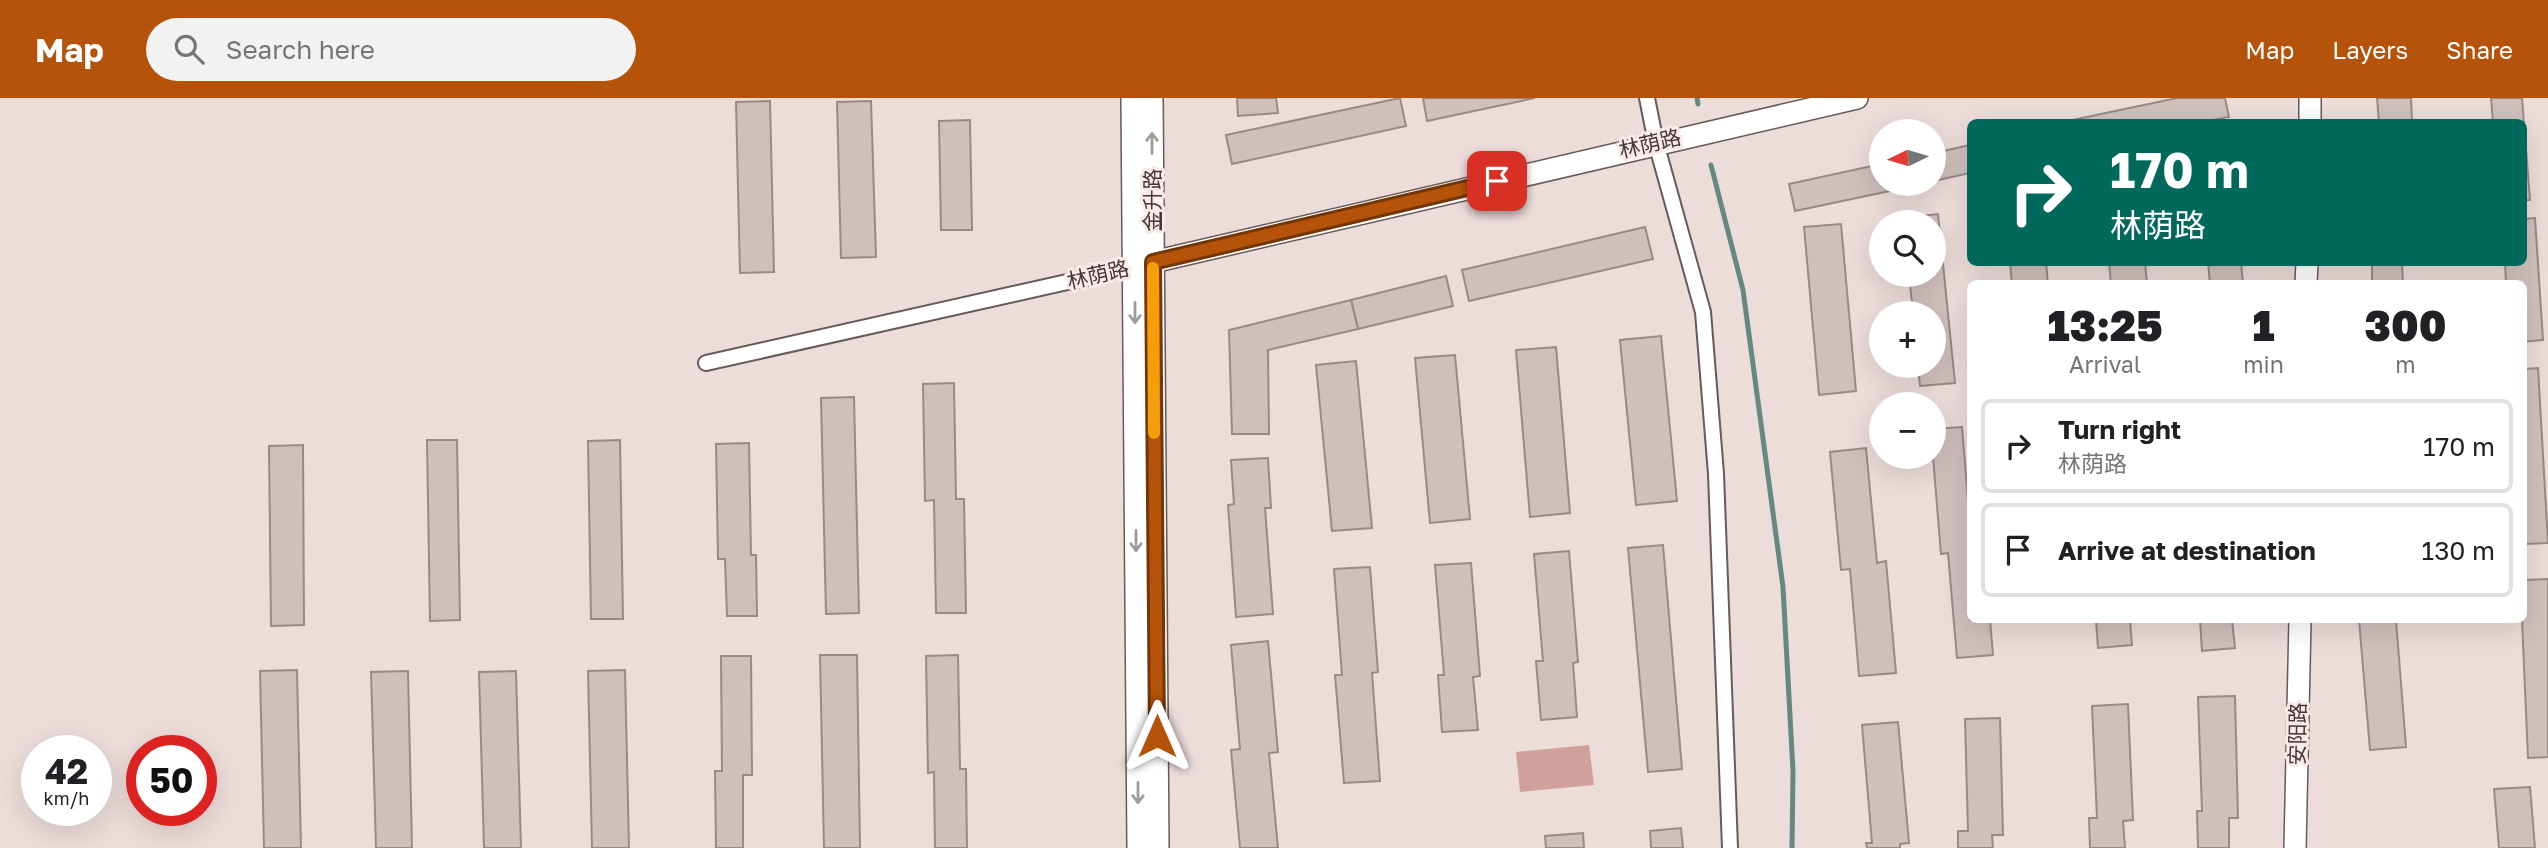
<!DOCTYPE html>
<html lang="en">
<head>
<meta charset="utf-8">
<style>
  :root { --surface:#fff; --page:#f2f2f2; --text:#202124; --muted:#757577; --line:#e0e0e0; --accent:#b45309 }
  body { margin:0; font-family:"Golos Text","Noto Sans SC",sans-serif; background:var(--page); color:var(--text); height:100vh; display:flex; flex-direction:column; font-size:26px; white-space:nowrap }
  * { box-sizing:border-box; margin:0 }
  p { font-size:23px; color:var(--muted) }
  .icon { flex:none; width:38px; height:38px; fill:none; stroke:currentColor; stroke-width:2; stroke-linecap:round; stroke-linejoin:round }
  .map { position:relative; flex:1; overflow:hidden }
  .side { position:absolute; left:1967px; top:182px; width:560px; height:343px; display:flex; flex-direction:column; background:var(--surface); border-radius:10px; box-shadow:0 7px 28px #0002 }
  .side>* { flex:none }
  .hud { position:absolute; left:1967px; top:21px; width:560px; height:147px; border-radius:10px; box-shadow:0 7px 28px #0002; background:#00695c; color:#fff; overflow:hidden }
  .needle { width:46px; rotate:265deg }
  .fabs { position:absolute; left:1869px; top:21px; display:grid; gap:14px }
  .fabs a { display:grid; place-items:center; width:77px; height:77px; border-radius:50%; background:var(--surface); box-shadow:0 7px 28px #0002; font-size:35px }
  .speed { position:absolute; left:21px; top:637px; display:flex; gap:14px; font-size:35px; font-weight:700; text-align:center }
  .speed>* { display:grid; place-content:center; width:91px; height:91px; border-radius:50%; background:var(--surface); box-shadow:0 7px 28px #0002; line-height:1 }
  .speed small { font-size:18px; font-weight:400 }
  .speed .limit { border:10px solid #d22; background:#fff; color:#111 }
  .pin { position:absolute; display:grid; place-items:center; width:60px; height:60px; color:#fff; margin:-30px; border-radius:14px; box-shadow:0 4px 10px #0006 }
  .me { position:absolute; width:77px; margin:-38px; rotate:0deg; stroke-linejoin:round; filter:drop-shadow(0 0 5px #0008) }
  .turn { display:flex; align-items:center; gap:24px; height:147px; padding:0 28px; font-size:32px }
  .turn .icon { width:91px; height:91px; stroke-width:2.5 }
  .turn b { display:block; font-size:49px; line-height:60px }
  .eta { display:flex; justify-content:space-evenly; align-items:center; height:119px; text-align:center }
  .eta b { font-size:42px; font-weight:800; line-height:49px }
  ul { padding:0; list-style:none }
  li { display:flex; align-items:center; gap:21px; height:94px; margin:0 14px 10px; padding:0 14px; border:4px solid var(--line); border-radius:10px }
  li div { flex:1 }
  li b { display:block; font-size:26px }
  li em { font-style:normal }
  header { display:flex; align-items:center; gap:42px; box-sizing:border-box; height:98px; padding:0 35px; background:var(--accent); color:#fff }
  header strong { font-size:33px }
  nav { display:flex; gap:38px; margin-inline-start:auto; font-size:24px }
  .search { width:490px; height:63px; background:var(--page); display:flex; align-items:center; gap:18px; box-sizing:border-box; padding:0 24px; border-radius:38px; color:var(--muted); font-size:26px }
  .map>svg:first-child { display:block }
  .green { fill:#d0a09a }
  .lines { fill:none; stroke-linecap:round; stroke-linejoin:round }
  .stream { stroke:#628a82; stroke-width:5 }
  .building { fill:#d0c0bd; stroke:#998a88; stroke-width:2 }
  .street-casing { stroke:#685a58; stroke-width:18 }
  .secondary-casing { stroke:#685a58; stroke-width:24 }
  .street { stroke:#fff; stroke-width:14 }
  .secondary { stroke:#fff; stroke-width:21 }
  .oneway { stroke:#9f9c9c }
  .route-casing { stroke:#753606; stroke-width:18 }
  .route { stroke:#b45309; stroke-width:12 }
  .slow { stroke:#f59e0b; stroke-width:12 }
  .labels { text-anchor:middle; stroke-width:6; stroke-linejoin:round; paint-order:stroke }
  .street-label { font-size:21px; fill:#3f3938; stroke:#fae9e7 }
</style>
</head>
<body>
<header>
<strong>Map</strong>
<div class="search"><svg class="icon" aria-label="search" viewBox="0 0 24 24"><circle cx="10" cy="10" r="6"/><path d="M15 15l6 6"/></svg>Search here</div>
<nav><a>Map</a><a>Layers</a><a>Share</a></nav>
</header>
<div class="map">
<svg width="2548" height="750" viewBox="0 0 2548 750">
  <rect width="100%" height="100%" fill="#ecdcda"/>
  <!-- green -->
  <polygon class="green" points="1589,647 1594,687 1520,694 1516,654"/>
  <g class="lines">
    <!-- stream -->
    <g class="stream">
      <polyline points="1697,0 1698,6"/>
      <polyline points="1711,67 1743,192 1783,489 1793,673 1792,750"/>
    </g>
  </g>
  <!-- building -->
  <g class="building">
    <polygon points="1237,0 1276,0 1278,15 1238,18"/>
    <polygon points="1400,0 1406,28 1232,66 1226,37"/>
    <polygon points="1423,0 1535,0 1427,23"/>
    <polygon points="2177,0 2225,0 2229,19 2201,24 2063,24"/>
    <polygon points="2377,0 2411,0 2412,24 2379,24"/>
    <polygon points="2491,0 2522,0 2530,102 2524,102 2524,24 2493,24"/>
    <polygon points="770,3 774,174 740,175 736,4"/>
    <polygon points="871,3 876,159 841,160 837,4"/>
    <polygon points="970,22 972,132 941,132 939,23"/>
    <polygon points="1970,47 1970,75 1934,83 1934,55"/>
    <polygon points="1881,66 1881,86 1923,86 1795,113 1789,86"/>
    <polygon points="1938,116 1955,285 1920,288 1918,268 1934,268 1934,215 1913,215 1909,177 1934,177 1934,124 1904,124 1903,120"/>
    <polygon points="2535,120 2543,242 2524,244 2524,186 2506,186 2505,164 2524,164 2524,121"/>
    <polygon points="1841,126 1856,293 1819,297 1804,129"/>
    <polygon points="1645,129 1653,161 1469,203 1462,172"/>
    <polygon points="2010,164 2046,164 2048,186 2012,186"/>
    <polygon points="2109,164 2145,164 2147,186 2111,186"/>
    <polygon points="2208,164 2241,164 2243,186 2210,186"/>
    <polygon points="2372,164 2402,164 2403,186 2372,186"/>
    <polygon points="1446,178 1453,208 1358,231 1351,202"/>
    <polygon points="1351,202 1358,231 1268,252 1269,336 1232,336 1229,232"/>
    <polygon points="1661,238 1677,403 1636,407 1620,242"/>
    <polygon points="1556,249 1570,415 1530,419 1516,252"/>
    <polygon points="1455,257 1470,421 1430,425 1415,260"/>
    <polygon points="1356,263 1372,430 1332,433 1316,267"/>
    <polygon points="2538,270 2548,445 2524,446 2524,271"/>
    <polygon points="954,285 956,401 964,401 966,515 936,515 934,402 925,403 923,286"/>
    <polygon points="854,299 859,515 826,516 821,300"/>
    <polygon points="1962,329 1970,427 1970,522 1990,522 1993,557 1957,560 1948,455 1941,456 1933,359 1934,331"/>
    <polygon points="427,342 457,342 460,522 430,523"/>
    <polygon points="620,342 623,521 591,521 588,343"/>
    <polygon points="749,345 751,457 756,457 757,518 727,518 725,461 718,461 716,346"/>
    <polygon points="303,347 304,527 271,528 269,348"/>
    <polygon points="1866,350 1877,465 1886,463 1896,575 1859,578 1850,471 1841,472 1830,354"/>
    <polygon points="1268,360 1271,410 1265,410 1273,516 1236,519 1228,407 1234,406 1231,362"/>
    <polygon points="1663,447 1682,671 1648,674 1628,450"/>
    <polygon points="1569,453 1578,564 1573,565 1577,619 1541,622 1536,563 1543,563 1534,456"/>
    <polygon points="1471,465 1480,578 1473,579 1478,632 1442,634 1438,577 1444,577 1435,467"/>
    <polygon points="1370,469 1378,574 1372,575 1380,683 1344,685 1335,577 1342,577 1334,471"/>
    <polygon points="2548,481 2548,659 2528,660 2522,522 2524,482"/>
    <polygon points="2096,522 2130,522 2132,547 2098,550"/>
    <polygon points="2200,522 2232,522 2235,550 2202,553"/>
    <polygon points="2359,522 2396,522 2406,649 2370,652"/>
    <polygon points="1268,543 1278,654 1269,655 1278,750 1240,750 1231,652 1240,651 1231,547"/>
    <polygon points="820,557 857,557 860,750 824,750"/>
    <polygon points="958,557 960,671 966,671 967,750 935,750 934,674 928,675 926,558"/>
    <polygon points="721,558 751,558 752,677 743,677 743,750 716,750 715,673 722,673"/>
    <polygon points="297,572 301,750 264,750 260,573"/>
    <polygon points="625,572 629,750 592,750 588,573"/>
    <polygon points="408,573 412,750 376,750 371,574"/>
    <polygon points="516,573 521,750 484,750 479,574"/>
    <polygon points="2235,598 2238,720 2229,720 2229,750 2198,750 2197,713 2202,713 2198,599"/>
    <polygon points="2128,606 2133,722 2123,723 2125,750 2090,750 2089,720 2097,720 2092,608"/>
    <polygon points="2000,620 2003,737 1992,737 1993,750 1958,750 1958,733 1968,733 1965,621"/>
    <polygon points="1898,624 1909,745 1900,746 1900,750 1867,750 1866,745 1872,745 1862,627"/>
    <polygon points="2530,689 2535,750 2499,750 2494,691"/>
    <polygon points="1681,730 1683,750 1651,750 1650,733"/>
    <polygon points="1583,735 1584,750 1546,750 1545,738"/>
  </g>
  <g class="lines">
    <defs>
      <g id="street">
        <polyline points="1647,0 1656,45 1703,214 1716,376 1730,750"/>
        <polyline points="706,265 1134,169"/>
      </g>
      <g id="secondary">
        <polyline points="1132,0 1138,750"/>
        <polyline points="1152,0 1158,750"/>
        <polyline points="2310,24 2310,0"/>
        <polyline points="1140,167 1857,0"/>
        <polyline points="2306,186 2307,164"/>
        <polyline points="2295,750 2300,522"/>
      </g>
    </defs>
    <!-- street casing -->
    <use href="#street" class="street-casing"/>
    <!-- secondary casing -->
    <use href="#secondary" class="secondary-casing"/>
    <!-- street -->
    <use href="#street" class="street"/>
    <!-- secondary -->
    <use href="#secondary" class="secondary"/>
  </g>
  <!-- one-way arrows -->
  <defs><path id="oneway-shaft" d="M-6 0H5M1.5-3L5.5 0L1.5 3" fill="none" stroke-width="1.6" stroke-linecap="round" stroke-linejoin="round" transform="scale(1.75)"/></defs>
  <g class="oneway">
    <use href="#oneway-shaft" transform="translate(1152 45) rotate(-90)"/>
    <use href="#oneway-shaft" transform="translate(1135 215) rotate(90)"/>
    <use href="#oneway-shaft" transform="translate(1136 443) rotate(90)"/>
    <use href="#oneway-shaft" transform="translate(1138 695) rotate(90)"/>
  </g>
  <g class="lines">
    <defs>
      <polyline id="route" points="1157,638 1153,164 1497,83"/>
    </defs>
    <!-- route casing -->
    <use href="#route" class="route-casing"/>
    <!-- route -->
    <use href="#route" class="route"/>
    <!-- slow -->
    <polyline class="slow" points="1153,170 1154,335"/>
  </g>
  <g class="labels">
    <!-- street labels -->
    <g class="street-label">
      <text transform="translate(1650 46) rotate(-13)" y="7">林荫路</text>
      <text transform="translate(1153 102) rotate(-90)" y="7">金升路</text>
      <text transform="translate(1098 177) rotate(-13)" y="7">林荫路</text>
      <text transform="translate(2298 636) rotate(-89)" y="7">安阳路</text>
    </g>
  </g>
</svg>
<div class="fabs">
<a><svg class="needle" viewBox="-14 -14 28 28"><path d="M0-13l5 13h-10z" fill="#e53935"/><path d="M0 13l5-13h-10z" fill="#757577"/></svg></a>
<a><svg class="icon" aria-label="search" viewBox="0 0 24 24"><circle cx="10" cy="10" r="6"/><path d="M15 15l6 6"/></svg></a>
<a>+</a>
<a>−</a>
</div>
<div class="speed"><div>42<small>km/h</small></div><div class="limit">50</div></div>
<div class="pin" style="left:1497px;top:83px;background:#d93025"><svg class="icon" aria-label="arrive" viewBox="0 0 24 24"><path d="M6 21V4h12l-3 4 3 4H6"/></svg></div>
<svg class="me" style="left:1157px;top:638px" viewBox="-20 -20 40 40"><path d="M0-17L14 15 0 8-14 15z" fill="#b45309" stroke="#fff" stroke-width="4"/></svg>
<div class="hud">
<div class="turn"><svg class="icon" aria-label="right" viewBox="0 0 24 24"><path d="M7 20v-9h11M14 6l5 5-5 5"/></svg><div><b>170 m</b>林荫路</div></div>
</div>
<section class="side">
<div class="eta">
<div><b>13:25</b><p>Arrival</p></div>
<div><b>1</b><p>min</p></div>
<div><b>300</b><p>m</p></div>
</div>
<ul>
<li><svg class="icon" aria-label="right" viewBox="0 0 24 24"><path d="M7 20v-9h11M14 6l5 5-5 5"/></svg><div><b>Turn right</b><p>林荫路</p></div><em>170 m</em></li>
<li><svg class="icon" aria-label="arrive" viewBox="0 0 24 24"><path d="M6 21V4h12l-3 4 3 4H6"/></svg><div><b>Arrive at destination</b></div><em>130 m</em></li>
</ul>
</section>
</div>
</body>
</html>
